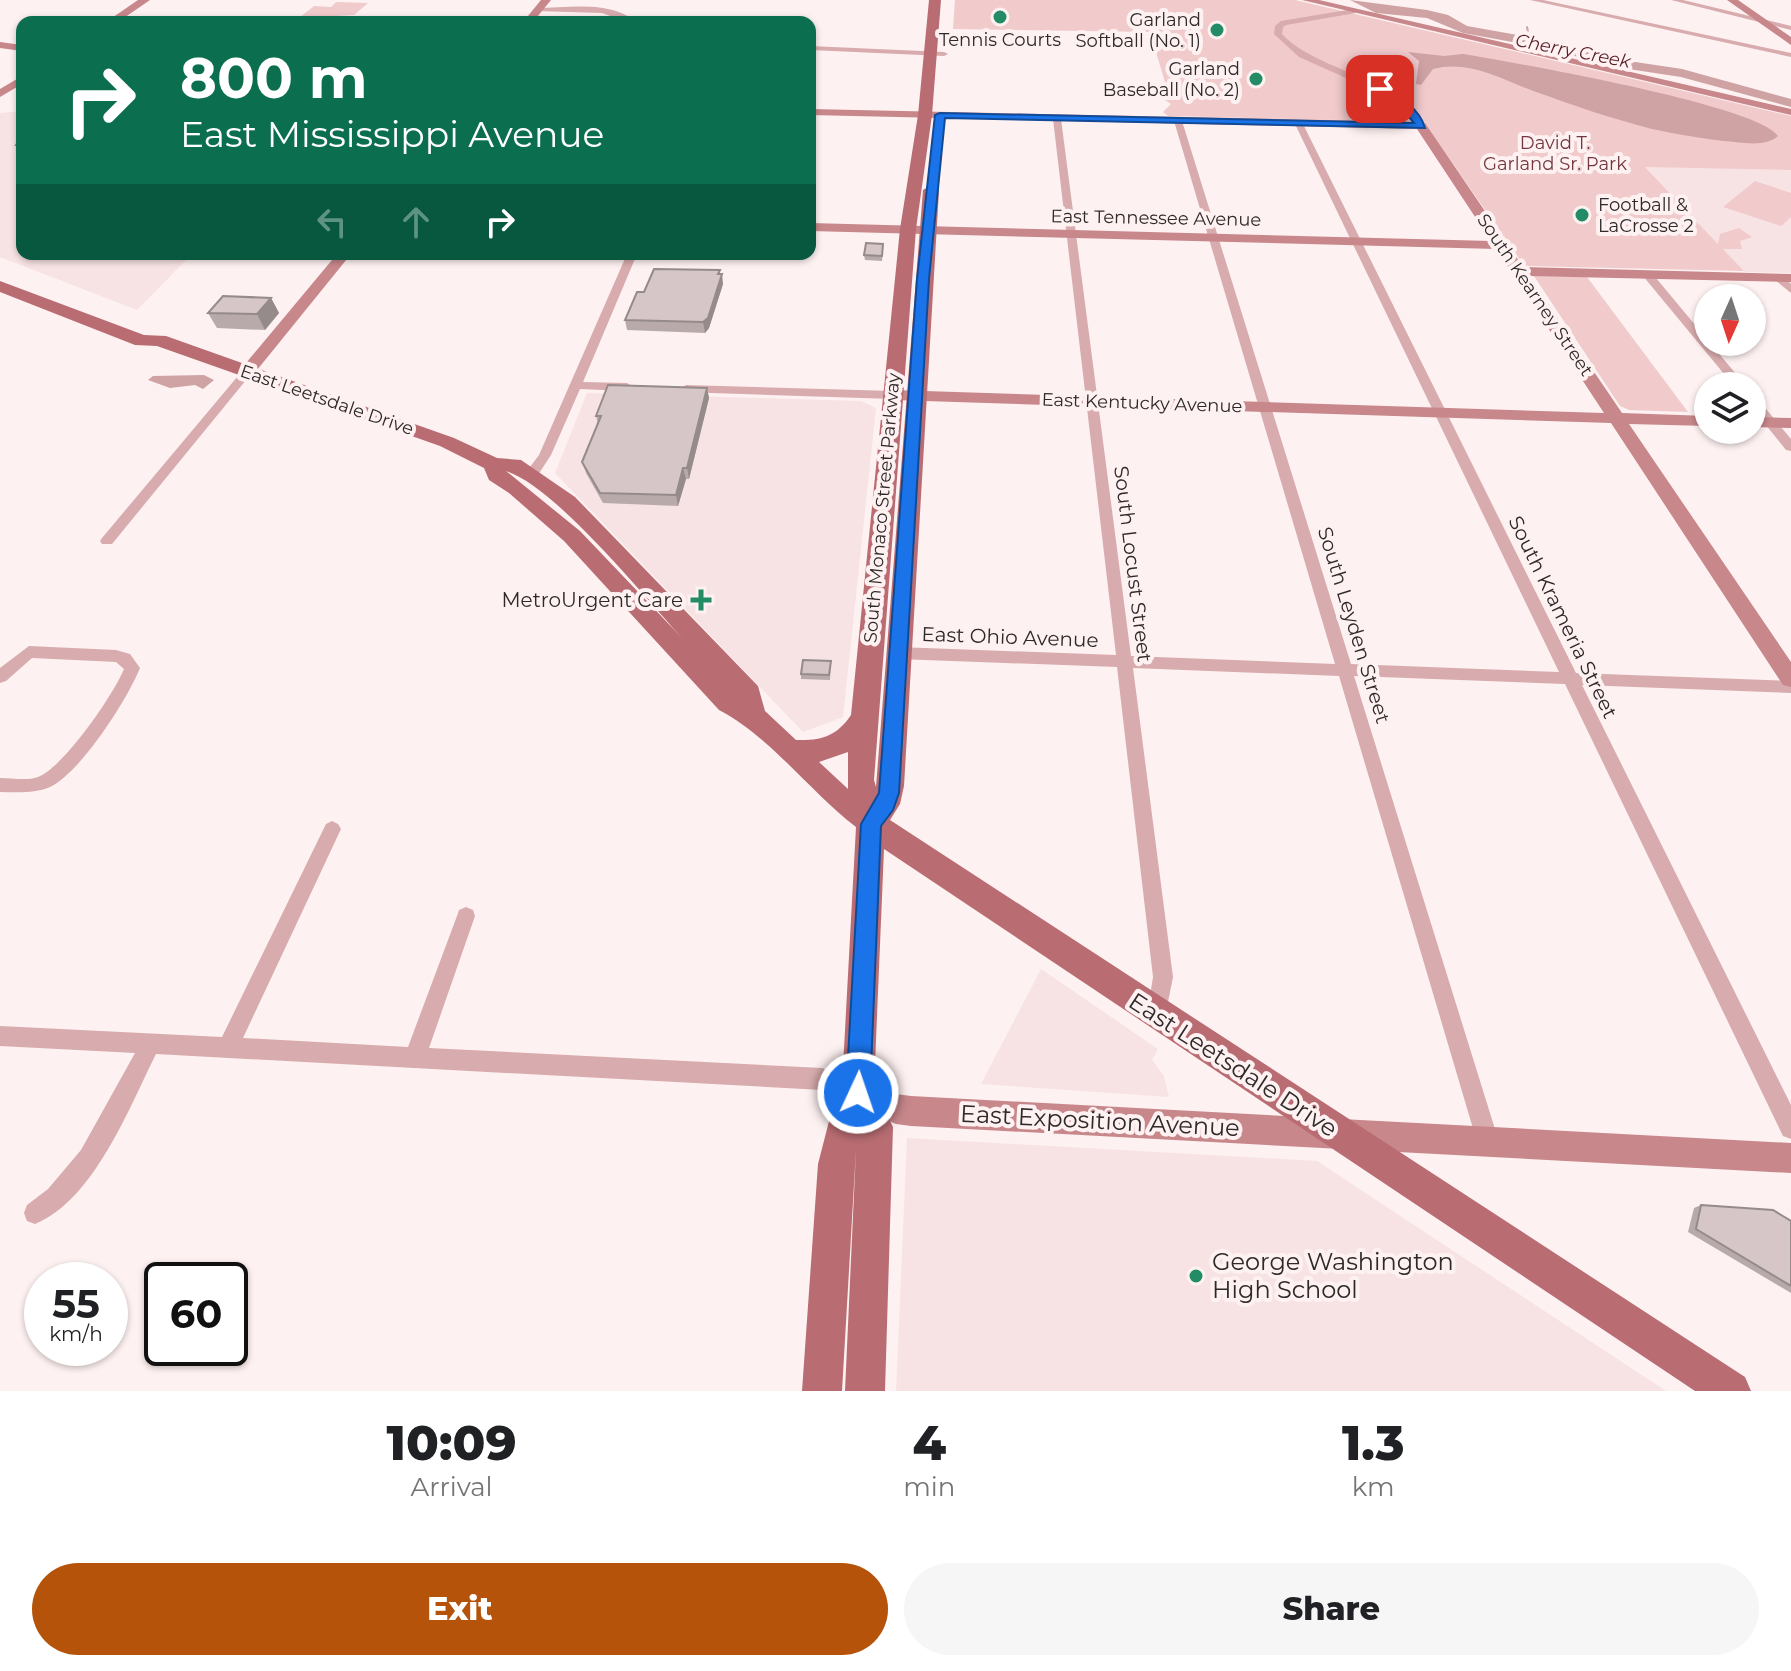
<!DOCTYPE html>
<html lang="en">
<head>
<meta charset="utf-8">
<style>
  :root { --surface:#fff; --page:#f6f6f6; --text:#202124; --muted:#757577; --accent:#b45309 }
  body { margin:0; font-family:Montserrat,sans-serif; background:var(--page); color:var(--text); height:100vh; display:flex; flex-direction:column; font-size:30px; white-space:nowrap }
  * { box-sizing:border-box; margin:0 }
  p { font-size:26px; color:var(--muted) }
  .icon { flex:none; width:44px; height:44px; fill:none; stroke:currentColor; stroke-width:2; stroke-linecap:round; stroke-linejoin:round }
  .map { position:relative; height:1391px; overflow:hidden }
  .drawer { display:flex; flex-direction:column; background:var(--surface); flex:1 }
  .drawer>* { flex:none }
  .top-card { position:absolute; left:16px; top:16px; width:800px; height:244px; border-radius:16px; box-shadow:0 2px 6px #0004; background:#0b6e4f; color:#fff; overflow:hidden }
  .needle { width:52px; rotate:183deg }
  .tools { position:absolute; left:1694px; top:284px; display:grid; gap:16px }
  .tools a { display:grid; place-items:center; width:72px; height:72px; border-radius:50%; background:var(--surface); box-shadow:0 2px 6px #0004; font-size:40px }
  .speed { position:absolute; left:24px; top:1262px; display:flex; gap:16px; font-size:40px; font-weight:700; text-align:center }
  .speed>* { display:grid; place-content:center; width:104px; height:104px; border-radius:50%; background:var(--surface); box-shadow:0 2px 6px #0004; line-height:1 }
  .speed small { font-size:20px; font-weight:400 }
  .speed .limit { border:4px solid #111; border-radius:12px; background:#fff; color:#111 }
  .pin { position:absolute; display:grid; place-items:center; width:68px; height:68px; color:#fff; margin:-34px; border-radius:16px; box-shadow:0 4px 12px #0006 }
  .me { position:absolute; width:88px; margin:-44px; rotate:3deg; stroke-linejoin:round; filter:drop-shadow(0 0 6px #0008) }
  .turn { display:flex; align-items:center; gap:28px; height:168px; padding:0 32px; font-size:36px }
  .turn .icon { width:104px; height:104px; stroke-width:2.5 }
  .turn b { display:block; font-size:56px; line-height:68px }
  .lanes { display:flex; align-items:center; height:76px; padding:0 32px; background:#0003; justify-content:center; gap:40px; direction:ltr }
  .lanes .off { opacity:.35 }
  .eta { display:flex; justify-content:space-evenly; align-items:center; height:136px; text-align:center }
  .eta b { font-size:48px; font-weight:800; line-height:56px }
  .action { display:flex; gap:16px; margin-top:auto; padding:16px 32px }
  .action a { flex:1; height:92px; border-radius:48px; background:var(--accent); color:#fff; font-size:32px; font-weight:800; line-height:92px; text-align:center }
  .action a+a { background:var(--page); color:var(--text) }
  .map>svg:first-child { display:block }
  .built { fill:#f8e3e4 }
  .green { fill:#f1cacc }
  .water { fill:#cfa2a4 }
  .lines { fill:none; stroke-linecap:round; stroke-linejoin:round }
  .stream { stroke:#cfa2a4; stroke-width:2 }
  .river { fill:#cfa2a4; fill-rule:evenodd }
  .street { fill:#d8acae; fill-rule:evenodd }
  .secondary { fill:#c7878b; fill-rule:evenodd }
  .primary { fill:#b96d73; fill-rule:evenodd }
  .wall { fill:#b8aaab }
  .shaded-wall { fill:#968b8b }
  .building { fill:#d6c6c7; stroke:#968b8b; stroke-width:2 }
  .route { fill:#1a73e8; stroke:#114b97; stroke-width:2 }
  .poi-dot { fill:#248b67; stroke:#fef1f1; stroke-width:3 }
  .labels { text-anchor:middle; stroke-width:8; stroke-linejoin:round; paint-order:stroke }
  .far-poi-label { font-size:18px; fill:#2f2929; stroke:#fef1f1; text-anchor:end }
  .far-water-label { font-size:18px; font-style:italic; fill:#571e25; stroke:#fef1f1 }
  .far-park-label { font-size:18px; fill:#73373d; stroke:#fef1f1 }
  .far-street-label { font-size:18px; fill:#2f2929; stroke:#fef1f1 }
  .street-label { font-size:20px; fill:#2f2929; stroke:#fef1f1 }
  .poi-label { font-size:20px; fill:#2f2929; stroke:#fef1f1; text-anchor:end }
  .near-street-label { font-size:24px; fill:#2f2929; stroke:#fef1f1 }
  .near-poi-label { font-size:24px; fill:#2f2929; stroke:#fef1f1; text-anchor:start }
</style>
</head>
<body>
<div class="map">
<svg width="1791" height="1391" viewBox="0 0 1791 1391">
  <rect width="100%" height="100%" fill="#fef1f1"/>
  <!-- built -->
  <g class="built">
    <polygon points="22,111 22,254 192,254 137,310 0,257 0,113"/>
    <polygon points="1644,166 1791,170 1791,273 1745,272"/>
    <polygon points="587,393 861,401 876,408 843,717 803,732 555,473"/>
    <polygon points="1041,969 1158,1049 1152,1060 1164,1076 1169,1097 981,1084"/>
    <polygon points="907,1138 1317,1161 1666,1391 896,1391"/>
  </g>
  <!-- green -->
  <g class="green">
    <polygon points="955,0 1295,0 1791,116 1791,170 1645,167 1718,244 1720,234 1739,228 1752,237 1740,241 1742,249 1723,249 1744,271 1527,266 1522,263 1424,122 1168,116 1163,112 1171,104 1157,95 1167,89 1150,32 953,29"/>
    <polygon points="336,2 368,3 354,15 299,18 314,6 331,7"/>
    <polygon points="1755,181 1791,193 1791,217 1781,226 1723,207"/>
    <polygon points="1534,276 1587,277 1688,412 1629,410 1620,406"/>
  </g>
  <!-- water -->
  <g class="water">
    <path d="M1408 52 1444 56 1463 54C1511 62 1758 105 1778 136 1765 148 1741 142 1724 141 1692 137 1659 132 1627 122 1597 114 1568 103 1539 93 1504 81 1471 59 1433 69L1421 85 1416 84 1419 61Z"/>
    <polygon points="204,375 214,380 203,389 195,385 170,388 148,380 153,376"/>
  </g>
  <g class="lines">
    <!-- stream -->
    <polyline class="stream" points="1527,27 1530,41"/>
    <!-- river -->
    <polygon class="river" points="1350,0 1427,10 1448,15 1467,26 1540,39 1622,60 1682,69 1791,99 1791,107 1681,77 1622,68 1539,47 1463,33 1427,18 1376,13"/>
    <!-- street -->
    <g class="street">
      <polygon points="1530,0 1543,0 1791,53 1791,57"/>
      <polygon points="1671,0 1683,0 1791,26 1791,30"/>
      <path d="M537 8C567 8 611 0 636 22H627L602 13 535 11Z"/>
      <path d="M1353 9 1356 13 1286 25 1283 27 1282 34C1316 72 1414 82 1424 128H1418L1393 99 1299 57 1274 34 1275 26 1281 21Z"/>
      <polygon points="810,46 944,52 948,54 944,56 810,50"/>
      <polygon points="1057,116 1061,119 1131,656 1335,664 1174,121 1178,118 1182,121 1351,664 1559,672 1295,124 1299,121 1303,124 1576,673 1791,681 1791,693 1582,685 1791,1105 1791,1139 1783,1136 1565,684 1354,676 1499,1142 1496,1150 1488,1153 1480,1150 1477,1142 1339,676 1133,668 1173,977 1164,1022 1157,1025 1150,1022 1147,1015 1153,977 1117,667 898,659 890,653 898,647 1116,655 1053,119"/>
      <polygon points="627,254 637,254 583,382 627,383 633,387 627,391 580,389 551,455 536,478 526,478 524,475 539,455"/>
      <polygon points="1643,272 1651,272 1746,386 1734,386 1643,276"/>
      <polygon points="1775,276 1783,276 1791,284 1791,293 1775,280"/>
      <polygon points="247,368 253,372 251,374 112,544 102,544 100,541 102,538 243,370"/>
      <polygon points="686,385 893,391 899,395 893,399 682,392 680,389"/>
      <polygon points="1752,396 1756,397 1791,439 1791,451 1786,450 1752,408"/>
      <path d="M29 646 116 650 130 654 140 668C127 700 81 772 50 787 34 794 16 792 0 792V778C12 778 27 781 38 777 64 767 114 694 124 669L116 662 32 658 6 681 0 683V668Z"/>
      <path d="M332 821 338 824 341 829 243 1038 408 1047 457 916 459 910 466 907 473 910 475 916 429 1048 822 1068 864 1085 868 1092 864 1099 857 1103 822 1090 156 1054C129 1108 94 1200 35 1224L27 1221 24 1213 27 1205 48 1189 81 1150 135 1053 0 1046V1026L222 1037 326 824Z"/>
    </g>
    <!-- secondary -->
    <g class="secondary">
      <polygon points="138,0 150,0 118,22 106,22"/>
      <polygon points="541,0 551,0 533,22 523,22"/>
      <polygon points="1302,0 1319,0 1791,109 1791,115"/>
      <polygon points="1727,0 1738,0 1791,37 1791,45"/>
      <polygon points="0,42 22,45 22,51 0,48"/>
      <polygon points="22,76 22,84 0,97 0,89"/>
      <polygon points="810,109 1421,122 1425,123 1523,267 1791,274 1791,282 1529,276 1622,413 1708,416 1708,426 1629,424 1791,662 1791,687 1783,685 1611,423 893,400 885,395 893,390 1604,413 1496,249 810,231 810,223 1491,241 1417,129 810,115"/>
      <polygon points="337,254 351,254 253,375 241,375 241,369"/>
      <polygon points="1752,417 1791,418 1791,428 1752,427"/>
      <polygon points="858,1078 896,1094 911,1096 1791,1143 1791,1173 911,1126 896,1124 848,1103 843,1093 848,1083"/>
    </g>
    <!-- primary -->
    <path class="primary" d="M929 0H941L932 115 916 229 874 780 876 787 923 190 931 185 939 190 904 786 900 804 890 820 1745 1377 1751 1391H1695L884 849 874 1088 893 1127 885 1391H845L856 1150 842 1391H802L818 1164 843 1067 856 827C809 791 772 738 719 710L564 541 509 493 489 480 484 468 440 446 157 346 135 345 0 292V281L144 335 166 336 454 438 497 458 521 460 575 497 758 686 765 711 796 740C821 741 837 736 851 715L900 229 918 115ZM506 471C555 486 646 599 684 640L580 531ZM848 752V789L819 762Z"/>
  </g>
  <!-- wall -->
  <g class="wall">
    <polygon points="883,249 882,261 865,260 864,255"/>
    <polygon points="720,274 723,284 709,328 705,333 627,330 625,320 644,292"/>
    <polygon points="271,298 279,313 265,330 217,328 208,313"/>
    <polygon points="707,388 709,398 689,479 686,479 678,506 603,503 586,473 582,462 598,424 596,416"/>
    <polygon points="831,661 830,680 801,679 801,674"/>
    <polygon points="1701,1205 1791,1221 1791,1293 1688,1232 1694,1208"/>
  </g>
  <!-- shaded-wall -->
  <g class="shaded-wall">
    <polygon points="720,270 720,277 722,274 723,284 709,328 705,333 703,322"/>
    <polygon points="271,298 279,313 265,330 257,314"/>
    <polygon points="707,388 709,398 689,479 687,468"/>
    <polygon points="683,468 686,479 678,506 676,495"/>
  </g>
  <!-- building -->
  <g class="building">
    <polygon points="22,136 22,146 16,145"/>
    <polygon points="866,243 883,244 882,256 864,255"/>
    <polygon points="654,269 720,270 718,274 722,274 708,318 703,322 625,320 637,292 644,292"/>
    <polygon points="223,296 271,298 257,314 208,313"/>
    <polygon points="608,385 707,388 687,468 683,468 676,495 600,493 582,462 601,416 596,416"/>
    <polygon points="803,660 831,661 829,675 801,674"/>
    <polygon points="1701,1205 1773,1210 1791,1221 1791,1286 1696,1229"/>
  </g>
  <!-- route -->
  <path class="route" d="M1377 87C1395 87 1421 112 1425 128L945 118 929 279 899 793 893 810 881 826 870 1093 867 1101 858 1105 850 1101 846 1093 861 824 879 793 917 279 935 115 940 113 1414 123 1399 105 1377 91Z"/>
  <!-- markers -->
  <g class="poi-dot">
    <circle cx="1000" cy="17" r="8"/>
    <circle cx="1217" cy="30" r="8"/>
    <circle cx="1256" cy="79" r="8"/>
    <circle cx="1582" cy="215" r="8"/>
    <path d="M697 588h8v8h8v8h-8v8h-8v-8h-8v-8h8z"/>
    <circle cx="1196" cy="1276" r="8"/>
  </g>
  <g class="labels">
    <!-- far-poi labels -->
    <g class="far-poi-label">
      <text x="1201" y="26">Garland<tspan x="1201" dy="21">Softball (No. 1)</tspan></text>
      <text x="1000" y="46" text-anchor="middle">Tennis Courts</text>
      <text x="1240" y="75">Garland<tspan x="1240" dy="21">Baseball (No. 2)</tspan></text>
      <text x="1598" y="211" text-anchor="start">Football &amp;<tspan x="1598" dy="21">LaCrosse 2</tspan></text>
    </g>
    <!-- far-water labels -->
    <g class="far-water-label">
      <text transform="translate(1573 51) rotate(11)" y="6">Cherry Creek</text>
    </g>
    <!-- far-park labels -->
    <g class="far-park-label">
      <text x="1555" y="149">David T.<tspan x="1555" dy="21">Garland Sr. Park</tspan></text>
    </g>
    <!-- far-street labels -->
    <g class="far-street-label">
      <text transform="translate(1156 218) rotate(1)" y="6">East Tennessee Avenue</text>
      <text transform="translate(1535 295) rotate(56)" y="6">South Kearney Street</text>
      <text transform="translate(327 400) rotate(19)" y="6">East Leetsdale Drive</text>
      <text transform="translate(1142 403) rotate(2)" y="6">East Kentucky Avenue</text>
      <text transform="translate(882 508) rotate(-85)" y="6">South Monaco Street Parkway</text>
    </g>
    <!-- street labels -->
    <g class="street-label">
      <text transform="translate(1133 564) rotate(83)" y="7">South Locust Street</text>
      <text transform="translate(1563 617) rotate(64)" y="7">South Krameria Street</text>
      <text transform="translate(1354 625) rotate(73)" y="7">South Leyden Street</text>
      <text transform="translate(1010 637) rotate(2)" y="7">East Ohio Avenue</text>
    </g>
    <!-- poi labels -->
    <g class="poi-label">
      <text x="683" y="607">MetroUrgent Care</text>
    </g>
    <!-- near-street labels -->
    <g class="near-street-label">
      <text transform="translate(1233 1065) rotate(33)" y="8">East Leetsdale Drive</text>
      <text transform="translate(1100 1121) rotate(3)" y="8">East Exposition Avenue</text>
    </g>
    <!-- near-poi labels -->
    <g class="near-poi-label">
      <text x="1212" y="1270">George Washington<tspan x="1212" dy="28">High School</tspan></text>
    </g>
  </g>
</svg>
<div class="tools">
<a><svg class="needle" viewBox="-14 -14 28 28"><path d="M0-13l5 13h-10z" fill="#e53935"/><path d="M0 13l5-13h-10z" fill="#757577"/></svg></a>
<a><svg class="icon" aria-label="layers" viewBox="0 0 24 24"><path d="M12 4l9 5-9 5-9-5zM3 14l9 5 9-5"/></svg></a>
</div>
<div class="speed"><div>55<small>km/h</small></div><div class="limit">60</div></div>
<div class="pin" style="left:1380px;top:89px;background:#d93025"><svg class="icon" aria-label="arrive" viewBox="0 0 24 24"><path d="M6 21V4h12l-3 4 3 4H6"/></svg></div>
<svg class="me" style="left:858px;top:1093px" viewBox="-20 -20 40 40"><circle r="17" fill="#1a73e8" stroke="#fff" stroke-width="3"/><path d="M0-11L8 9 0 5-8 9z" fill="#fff"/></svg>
<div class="top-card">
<div class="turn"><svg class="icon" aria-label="right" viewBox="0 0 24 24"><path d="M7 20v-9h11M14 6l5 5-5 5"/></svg><div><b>800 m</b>East Mississippi Avenue</div></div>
<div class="lanes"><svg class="icon off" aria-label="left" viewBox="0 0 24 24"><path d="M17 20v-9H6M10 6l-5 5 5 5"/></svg><svg class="icon off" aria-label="ahead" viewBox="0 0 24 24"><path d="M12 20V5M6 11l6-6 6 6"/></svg><svg class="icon" aria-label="right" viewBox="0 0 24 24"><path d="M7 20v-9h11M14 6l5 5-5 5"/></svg></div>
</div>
</div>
<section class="drawer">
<div class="eta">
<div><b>10:09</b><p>Arrival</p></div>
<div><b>4</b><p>min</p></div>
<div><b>1.3</b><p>km</p></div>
</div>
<div class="action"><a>Exit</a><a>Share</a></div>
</section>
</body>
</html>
